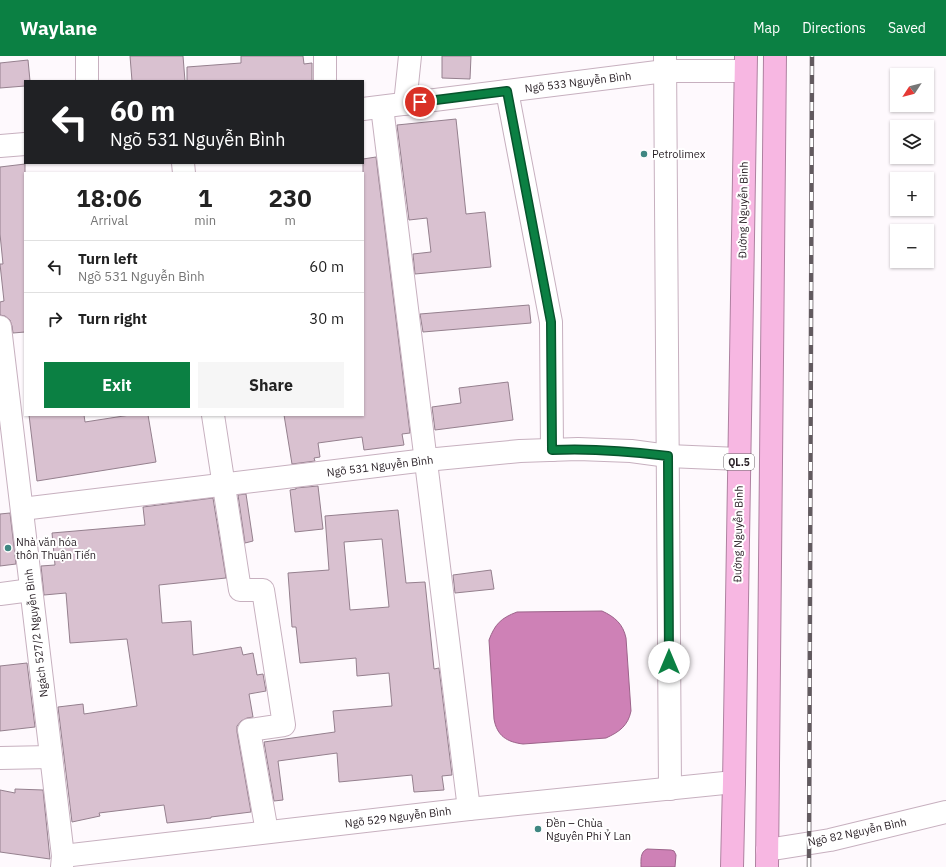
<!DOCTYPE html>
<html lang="en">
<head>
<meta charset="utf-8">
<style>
  :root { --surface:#fff; --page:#f6f6f6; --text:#222; --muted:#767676; --line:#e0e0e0; --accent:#0b8043 }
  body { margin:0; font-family:"IBM Plex Sans",sans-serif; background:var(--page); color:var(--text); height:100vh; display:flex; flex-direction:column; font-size:15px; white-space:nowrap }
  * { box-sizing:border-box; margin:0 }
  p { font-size:13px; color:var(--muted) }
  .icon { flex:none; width:22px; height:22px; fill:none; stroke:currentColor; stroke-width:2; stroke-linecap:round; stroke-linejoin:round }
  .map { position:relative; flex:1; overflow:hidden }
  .panel { position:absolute; left:24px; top:116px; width:340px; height:244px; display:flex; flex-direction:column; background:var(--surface); border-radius:0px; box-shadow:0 1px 3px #0004 }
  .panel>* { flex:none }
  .hud { position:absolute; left:24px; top:24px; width:340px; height:84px; border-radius:0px; box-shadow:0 1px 3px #0004; background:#202124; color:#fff; overflow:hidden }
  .needle { width:26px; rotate:234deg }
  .controls { position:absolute; left:890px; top:12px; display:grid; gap:8px }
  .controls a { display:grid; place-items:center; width:44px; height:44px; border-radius:0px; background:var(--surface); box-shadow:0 1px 3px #0004; font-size:20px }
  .pin { position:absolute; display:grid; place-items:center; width:34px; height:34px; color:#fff; margin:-17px; border:2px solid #fff; border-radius:50%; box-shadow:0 1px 4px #0007 }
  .me { position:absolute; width:44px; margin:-22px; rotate:0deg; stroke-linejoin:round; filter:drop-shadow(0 0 3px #0008) }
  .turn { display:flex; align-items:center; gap:14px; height:84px; padding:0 20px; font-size:18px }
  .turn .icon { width:52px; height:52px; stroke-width:2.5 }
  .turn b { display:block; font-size:28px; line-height:34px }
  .eta { display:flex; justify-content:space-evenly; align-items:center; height:68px; text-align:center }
  .eta b { font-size:24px; font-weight:700; line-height:28px }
  .action { display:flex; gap:8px; margin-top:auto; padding:8px 20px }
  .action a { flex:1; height:46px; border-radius:0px; background:var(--accent); color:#fff; font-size:16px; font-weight:700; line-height:46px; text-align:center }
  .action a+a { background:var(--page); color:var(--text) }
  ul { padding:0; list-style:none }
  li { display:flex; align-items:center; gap:12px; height:52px; padding:0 20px; border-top:1px solid var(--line) }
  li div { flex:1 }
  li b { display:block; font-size:15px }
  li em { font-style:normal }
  header { display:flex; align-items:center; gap:24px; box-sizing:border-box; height:56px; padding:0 20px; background:var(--accent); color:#fff }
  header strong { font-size:19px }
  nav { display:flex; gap:22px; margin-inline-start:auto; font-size:14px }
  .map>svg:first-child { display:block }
  .water { fill:#ce81b6; stroke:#9c638a }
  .building { fill:#d9c1d0; stroke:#95808e; fill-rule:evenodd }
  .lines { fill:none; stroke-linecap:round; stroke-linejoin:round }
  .minor-casing { stroke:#c7b0bf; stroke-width:24 }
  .highway-casing { stroke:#ae81a0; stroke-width:24 }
  .minor { stroke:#fff; stroke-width:22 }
  .highway { stroke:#f7b7e2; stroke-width:22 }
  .rail-casing { stroke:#625a5f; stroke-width:4.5 }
  .rail { stroke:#fff; stroke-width:3; stroke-dasharray:9; stroke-linecap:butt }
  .route-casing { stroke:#07532c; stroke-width:10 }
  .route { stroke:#0b8043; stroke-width:7 }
  .poi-dot { fill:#3f8782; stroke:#fff; stroke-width:1.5 }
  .labels { text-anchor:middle; stroke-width:4; stroke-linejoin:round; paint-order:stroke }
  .shield { fill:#fff; stroke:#686266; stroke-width:1 }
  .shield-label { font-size:10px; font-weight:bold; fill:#271e24 }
  .street-label { font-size:11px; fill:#271e24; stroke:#fff }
  .poi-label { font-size:11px; fill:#271e24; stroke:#fff; text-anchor:start }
</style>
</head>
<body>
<header>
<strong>Waylane</strong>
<nav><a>Map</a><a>Directions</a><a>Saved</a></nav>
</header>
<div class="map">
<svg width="946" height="811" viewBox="0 0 946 811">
  <rect width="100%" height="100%" fill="#fef9fd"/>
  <!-- water -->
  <g class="water">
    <path d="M602 555C615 561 623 568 626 582L631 655C628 670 619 676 606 682L523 688C507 686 497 680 494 663L489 584C495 568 501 562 517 556Z"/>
    <path d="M647 793 671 794 674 795 676 799 675 811H641C641 804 640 796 647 793Z"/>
  </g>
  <!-- building -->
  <g class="building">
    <polygon points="130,0 183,0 185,25 132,25"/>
    <polygon points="241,0 303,0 304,8 312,7 312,25 187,25 187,11 241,7"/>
    <polygon points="442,0 471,0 470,23 442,22"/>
    <polygon points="28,4 30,25 25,25 25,30 0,32 0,7"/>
    <polygon points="456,63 466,158 485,156 491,211 415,218 413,198 431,196 427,162 409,164 397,69"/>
    <polygon points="376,101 410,377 402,378 404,389 364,394 362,381 318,387 320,401 314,402 315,405 292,408 284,359 363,359 363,103"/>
    <polygon points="25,108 25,276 13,277 12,270 10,264 5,260 0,259 0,246 4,245 0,208 3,208 0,178 0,111"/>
    <polygon points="529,249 531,267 423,276 420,258"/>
    <polygon points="508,326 513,364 435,374 432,351 461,347 459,332"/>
    <polygon points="29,359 84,359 85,366 130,359 148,359 156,406 37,425"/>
    <polygon points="318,430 323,473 295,476 290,434 296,433 296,432"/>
    <polygon points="246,438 253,485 245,487 238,439"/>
    <polygon points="213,442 226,522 159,529 162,567 191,565 193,599 241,591 243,599 253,597 257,619 263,618 266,635 249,638 253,661 247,662 241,665 237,670 237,676 251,756 211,761 211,762 167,767 164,749 99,757 100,760 72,766 58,651 83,648 84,658 137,650 127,583 70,587 66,537 44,539 41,510 55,509 52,477 145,469 143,451"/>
    <path d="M398 454 406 527 425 526 434 613 439 612 452 719 442 720 444 734 414 736 412 719 339 726 337 697 278 705 283 744 274 745 264 686 335 676 333 655 392 650 389 617 357 620 356 602 300 607 296 571H292L288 517 329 514 325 460ZM382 483 389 551 350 554 344 486Z"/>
    <polygon points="10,457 16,508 0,510 0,458"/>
    <polygon points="491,514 494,533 455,537 453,519"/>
    <polygon points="27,607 35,671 0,675 0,610"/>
    <polygon points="15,733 43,734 50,803 0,796 0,734 15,737"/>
  </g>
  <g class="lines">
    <defs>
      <g id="minor">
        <polyline points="87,0 87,25"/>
        <polyline points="325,0 325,25"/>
        <polyline points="665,0 670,733"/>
        <polyline points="507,35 551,266 552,394"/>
        <polyline points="405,48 410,0"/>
        <polyline points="382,51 469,753"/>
        <polyline points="363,53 665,15 745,15"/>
        <polyline points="0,90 25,88"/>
        <polyline points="183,107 184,117"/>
        <polyline points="0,271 63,800 62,811"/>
        <polyline points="213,359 240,534 263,534 284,669 249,674 267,776"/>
        <polyline points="22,453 426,404 520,395 578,393 631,395 668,400 739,403"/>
        <polyline points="0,538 31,534"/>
        <polyline points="0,702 51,701"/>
        <polyline points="767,794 830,784 946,756"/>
        <polyline points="63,800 469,753 734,726"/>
      </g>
      <g id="highway">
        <polyline points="732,811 734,726 746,0"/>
        <polyline points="767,811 775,0"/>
      </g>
    </defs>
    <!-- minor casing -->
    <use href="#minor" class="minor-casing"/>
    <!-- highway casing -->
    <use href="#highway" class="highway-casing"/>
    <!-- minor -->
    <use href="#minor" class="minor"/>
    <!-- highway -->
    <use href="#highway" class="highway"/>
    <defs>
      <polyline id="rail" points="809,811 812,0"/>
    </defs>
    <!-- rail casing -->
    <use href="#rail" class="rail-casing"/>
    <!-- rail -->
    <use href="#rail" class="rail"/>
  </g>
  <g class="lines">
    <defs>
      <path id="route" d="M420 46 507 35 551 266 552 394C592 392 628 395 668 400L669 606"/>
    </defs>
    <!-- route casing -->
    <use href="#route" class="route-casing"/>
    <!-- route -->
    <use href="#route" class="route"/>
  </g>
  <!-- markers -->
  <g class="poi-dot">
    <circle cx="644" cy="98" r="4"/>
    <circle cx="8" cy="492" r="4"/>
    <circle cx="538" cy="773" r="4"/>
  </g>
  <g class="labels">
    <!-- shield labels -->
    <rect class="shield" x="724" y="398" width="30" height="16" rx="3"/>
    <g class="shield-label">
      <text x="739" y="410">QL.5</text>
    </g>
    <!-- street labels -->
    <g class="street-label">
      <text transform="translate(578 26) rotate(-7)" y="4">Ngõ 533 Nguyễn Bình</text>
      <text transform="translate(743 154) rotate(-89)" y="4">Đường Nguyễn Bình</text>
      <text transform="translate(380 410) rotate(-7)" y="4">Ngõ 531 Nguyễn Bình</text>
      <text transform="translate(738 478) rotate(-89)" y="4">Đường Nguyễn Bình</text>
      <text transform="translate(36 577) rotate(-97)" y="4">Ngách 527/2 Nguyễn Bình</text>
      <text transform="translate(398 761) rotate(-7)" y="4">Ngõ 529 Nguyễn Bình</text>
      <text transform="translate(857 776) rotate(-12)" y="4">Ngõ 82 Nguyễn Bình</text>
    </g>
    <!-- poi labels -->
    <g class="poi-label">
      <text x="652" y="102">Petrolimex</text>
      <text x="16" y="490">Nhà văn hóa<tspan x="16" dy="13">thôn Thuận Tiến</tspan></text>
      <text x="546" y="771">Đền – Chùa<tspan x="546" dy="13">Nguyên Phi Ỷ Lan</tspan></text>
    </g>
  </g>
</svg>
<div class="controls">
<a><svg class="needle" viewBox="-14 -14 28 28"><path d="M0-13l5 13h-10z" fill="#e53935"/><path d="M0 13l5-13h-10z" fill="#767676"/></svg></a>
<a><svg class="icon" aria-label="layers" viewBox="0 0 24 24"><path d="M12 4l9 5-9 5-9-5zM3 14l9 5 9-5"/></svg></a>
<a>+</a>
<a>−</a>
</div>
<div class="pin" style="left:420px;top:46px;background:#d93025"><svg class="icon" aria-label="arrive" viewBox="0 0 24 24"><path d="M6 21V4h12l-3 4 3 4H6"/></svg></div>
<svg class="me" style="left:669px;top:606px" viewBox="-20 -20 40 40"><circle r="19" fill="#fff"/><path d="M0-13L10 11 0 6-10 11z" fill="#0b8043"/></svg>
<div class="hud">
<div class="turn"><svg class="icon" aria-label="left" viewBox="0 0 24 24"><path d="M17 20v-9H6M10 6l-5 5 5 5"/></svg><div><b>60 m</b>Ngõ 531 Nguyễn Bình</div></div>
</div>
<section class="panel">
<div class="eta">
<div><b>18:06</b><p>Arrival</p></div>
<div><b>1</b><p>min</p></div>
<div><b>230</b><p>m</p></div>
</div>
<ul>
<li><svg class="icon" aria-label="left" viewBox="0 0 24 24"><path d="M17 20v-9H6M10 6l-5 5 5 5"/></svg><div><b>Turn left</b><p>Ngõ 531 Nguyễn Bình</p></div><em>60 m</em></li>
<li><svg class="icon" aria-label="right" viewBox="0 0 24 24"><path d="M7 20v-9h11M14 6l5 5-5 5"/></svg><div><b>Turn right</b></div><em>30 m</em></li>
</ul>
<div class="action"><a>Exit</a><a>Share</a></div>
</section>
</div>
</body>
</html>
